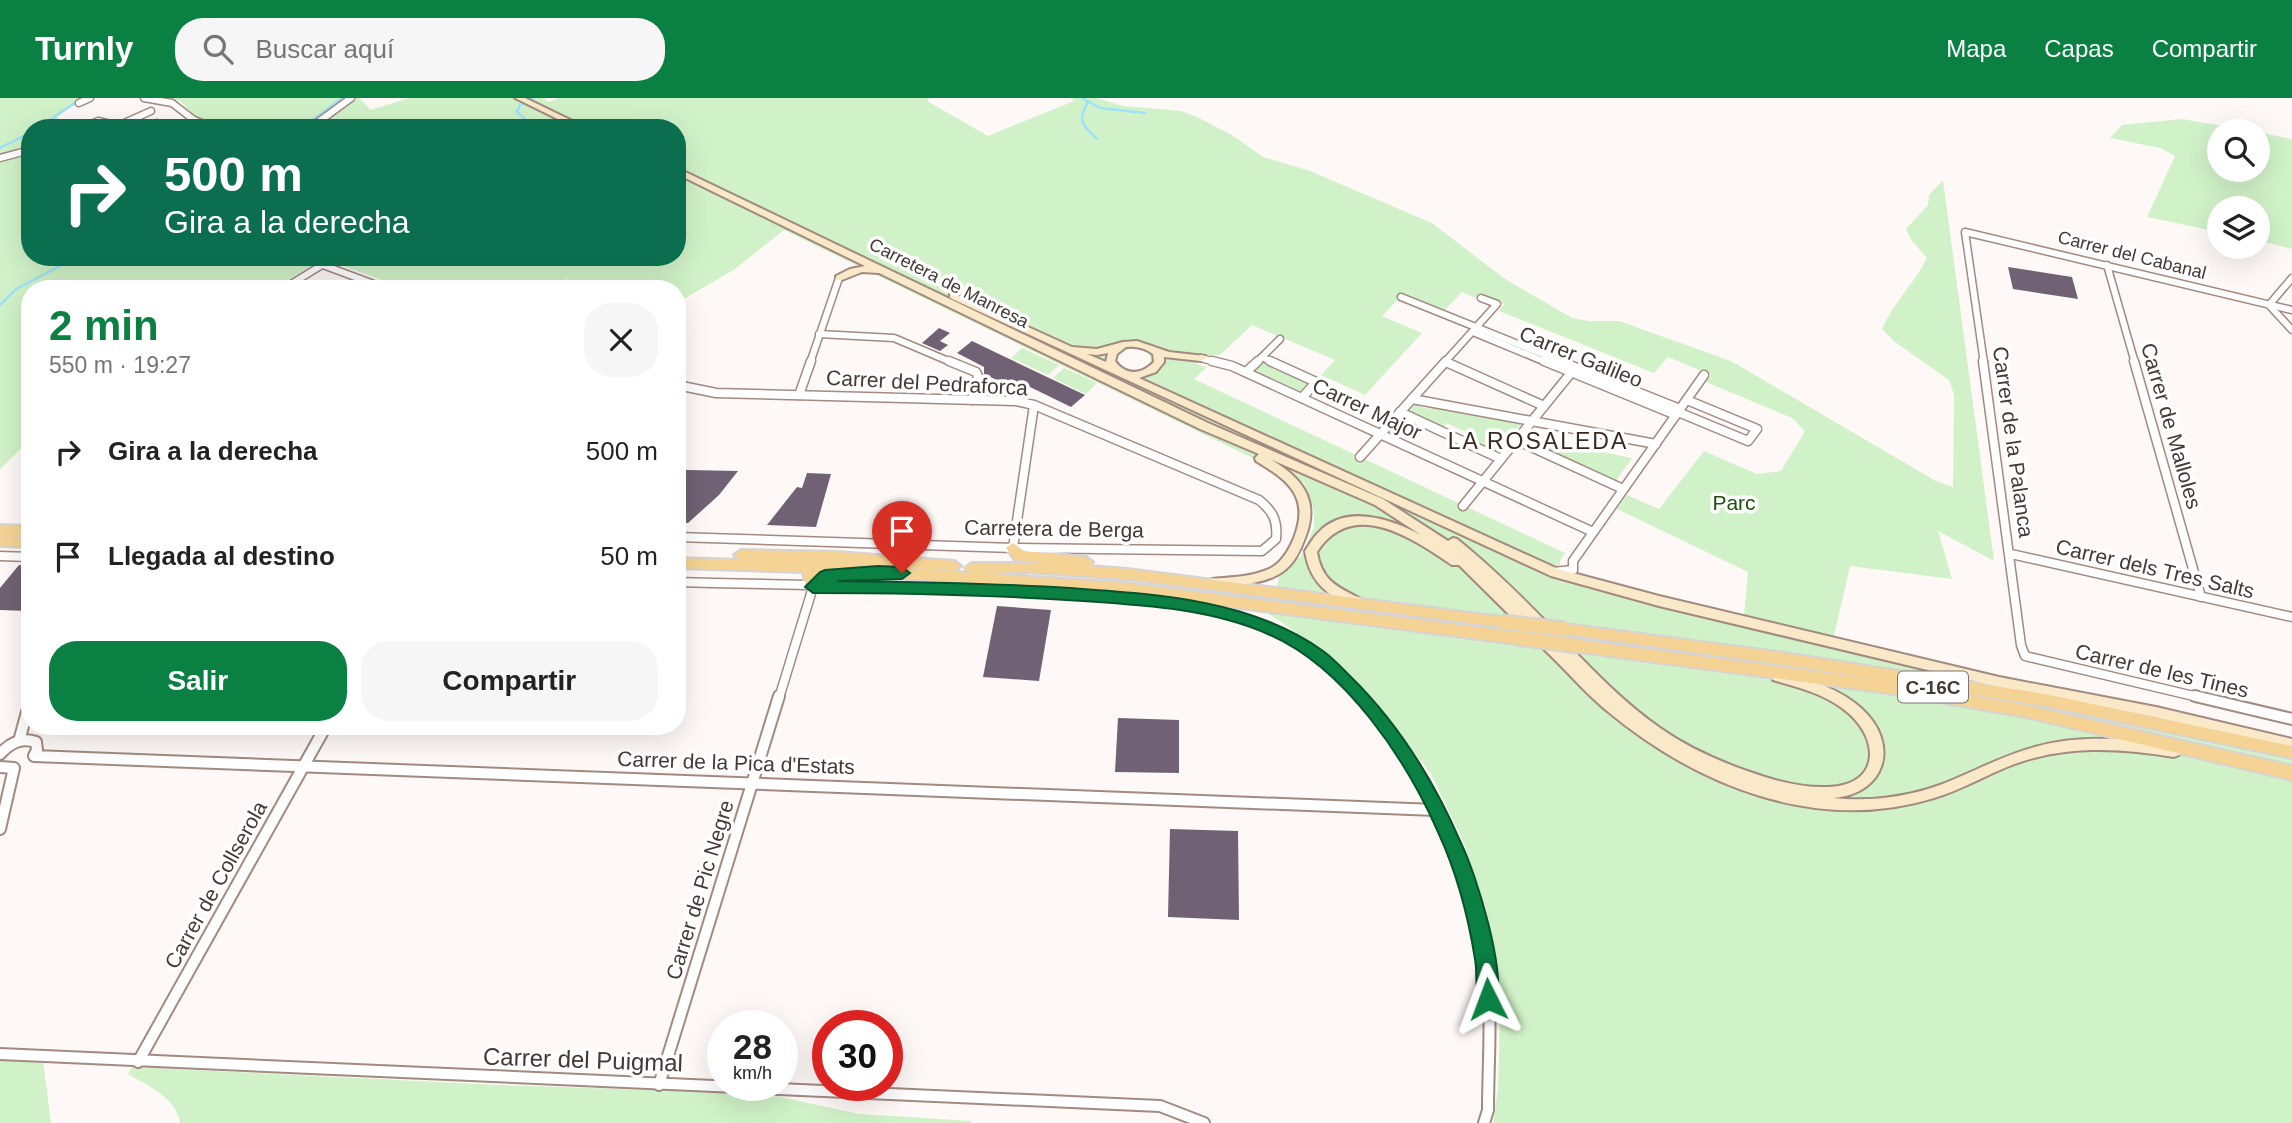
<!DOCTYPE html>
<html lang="es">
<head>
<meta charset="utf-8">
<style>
  :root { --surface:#fff; --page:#f6f6f6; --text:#222; --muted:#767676; --accent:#0b8043 }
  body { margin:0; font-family:Arial,sans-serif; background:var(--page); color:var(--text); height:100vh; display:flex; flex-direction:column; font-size:26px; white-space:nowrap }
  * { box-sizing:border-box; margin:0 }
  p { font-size:23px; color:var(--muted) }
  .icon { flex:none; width:38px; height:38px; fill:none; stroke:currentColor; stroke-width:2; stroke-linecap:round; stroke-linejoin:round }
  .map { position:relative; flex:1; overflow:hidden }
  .details { position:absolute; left:21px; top:182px; width:665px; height:455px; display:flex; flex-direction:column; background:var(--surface); border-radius:28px; box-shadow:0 7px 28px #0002 }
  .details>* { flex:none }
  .guide { position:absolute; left:21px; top:21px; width:665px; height:147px; border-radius:28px; box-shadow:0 7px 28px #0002; background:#0b6e4f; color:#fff; overflow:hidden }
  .buttons { position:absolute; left:2207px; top:21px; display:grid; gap:14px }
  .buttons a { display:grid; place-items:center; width:63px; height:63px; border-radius:50%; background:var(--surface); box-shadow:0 7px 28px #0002; font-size:35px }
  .speed { position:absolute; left:707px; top:912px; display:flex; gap:14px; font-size:35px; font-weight:700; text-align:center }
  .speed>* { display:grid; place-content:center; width:91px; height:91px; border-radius:50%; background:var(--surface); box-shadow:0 7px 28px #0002; line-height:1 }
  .speed small { font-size:18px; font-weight:400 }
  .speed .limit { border:10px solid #d22; background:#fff; color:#111 }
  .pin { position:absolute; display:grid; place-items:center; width:60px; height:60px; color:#fff; margin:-72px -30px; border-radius:50% 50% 50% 0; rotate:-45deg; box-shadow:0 0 7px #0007 }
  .pin .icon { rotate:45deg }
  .me { position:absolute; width:77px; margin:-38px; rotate:357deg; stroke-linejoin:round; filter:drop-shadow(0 0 5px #0008) }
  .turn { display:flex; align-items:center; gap:24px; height:147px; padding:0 28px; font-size:32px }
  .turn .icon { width:91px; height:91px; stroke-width:2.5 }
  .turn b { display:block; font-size:49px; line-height:60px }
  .round { display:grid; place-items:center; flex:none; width:74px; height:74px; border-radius:28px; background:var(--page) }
  .summary { display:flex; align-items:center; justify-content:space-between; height:119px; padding:0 28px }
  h1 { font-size:42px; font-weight:600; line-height:52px; color:var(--accent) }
  .action { display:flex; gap:14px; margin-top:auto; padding:14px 28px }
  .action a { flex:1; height:80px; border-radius:28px; background:var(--accent); color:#fff; font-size:28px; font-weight:600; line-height:80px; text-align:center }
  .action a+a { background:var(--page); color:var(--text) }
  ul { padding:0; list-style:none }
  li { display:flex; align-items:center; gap:21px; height:105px; padding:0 28px }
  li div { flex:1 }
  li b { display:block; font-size:26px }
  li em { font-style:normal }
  header { display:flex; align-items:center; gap:42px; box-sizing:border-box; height:98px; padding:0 35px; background:var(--accent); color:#fff }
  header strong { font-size:33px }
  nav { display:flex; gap:38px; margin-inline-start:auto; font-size:24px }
  .search { width:490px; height:63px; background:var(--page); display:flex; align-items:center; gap:18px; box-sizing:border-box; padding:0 24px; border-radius:28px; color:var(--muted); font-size:26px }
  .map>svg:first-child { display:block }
  .green { fill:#d1f2c8; fill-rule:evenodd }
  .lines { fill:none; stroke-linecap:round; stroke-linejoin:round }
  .stream { stroke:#9ee2fc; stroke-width:2.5 }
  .building { fill:#706274 }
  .street-far2-casing { stroke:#a28a80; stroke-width:9 }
  .street-far1-casing { stroke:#a28a80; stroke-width:11 }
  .street-casing { stroke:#a28a80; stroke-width:14 }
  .secondary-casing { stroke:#a28a80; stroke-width:4 }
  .primary-casing { stroke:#d6d3d3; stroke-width:4 }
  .street-far2 { stroke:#fff; stroke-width:6 }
  .street-far1 { stroke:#fff; stroke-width:8 }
  .street { stroke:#fff; stroke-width:10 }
  .secondary { fill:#fae9c9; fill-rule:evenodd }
  .primary { fill:#f5d394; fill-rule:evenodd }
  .primary-bridge-casing { stroke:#d6d3d3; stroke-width:17; stroke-linecap:butt }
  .primary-bridge { stroke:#f5d394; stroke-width:13 }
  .route { fill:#0b8043; stroke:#07532c; stroke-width:2 }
  .labels { text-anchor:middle; stroke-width:7; stroke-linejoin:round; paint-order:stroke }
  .far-street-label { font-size:18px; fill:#443935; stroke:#fff }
  .shield { fill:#fff; stroke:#7c7472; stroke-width:2 }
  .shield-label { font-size:19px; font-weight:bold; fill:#443935 }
  .street-label { font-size:21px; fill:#443935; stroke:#fff }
  .park-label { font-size:21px; fill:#1f4f0f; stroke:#fff }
  .neighbourhood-label { font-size:23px; letter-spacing:2px; fill:#3b281f; stroke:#fff }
  .near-street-label { font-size:24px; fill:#443935; stroke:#fff }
</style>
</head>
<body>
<header>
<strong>Turnly</strong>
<div class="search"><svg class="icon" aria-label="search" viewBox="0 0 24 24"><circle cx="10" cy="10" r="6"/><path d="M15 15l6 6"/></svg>Buscar aquí</div>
<nav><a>Mapa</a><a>Capas</a><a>Compartir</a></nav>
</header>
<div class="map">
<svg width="2292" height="1025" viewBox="0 0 2292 1025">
  <rect width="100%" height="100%" fill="#fef8f6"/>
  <!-- green -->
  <g class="green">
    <polygon points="0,0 86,0 57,18 63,30 30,30 30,49 0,57"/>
    <path d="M164 0H359L371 12 409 0H543L549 4 559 0H929L927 3 988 38 1074 3 1071 0H1096L1123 8 1181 13 1197 19 1232 37 1263 59 1310 73 1432 125 1505 181 1572 220 1589 223H1619L1731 263 1936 383 1953 389 1954 297 1949 282 1895 244 1882 231C1893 205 1914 186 1927 160L1912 143 1906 131 1928 107 1929 97 1943 82 1994 463 1938 433 1952 481 1850 468 1834 538 1903 557 2292 645V1025H1493L1498 991 1500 918 1485 808 1463 743 1431 676 1383 613 1332 559 1269 516 1280 476 1301 458 1314 429V413L1304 385 784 132 735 171 677 205V191H602L565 181 559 191H407L332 164 340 159H677V30H222L198 21 180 3ZM1462 194 1476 200 1480 197 1504 206 1499 213 1654 275 1668 259 1711 277 1706 284 1792 320 1805 333 1781 373 1757 376 1704 353 1659 411 1627 397 1617 411 1748 474 1744 518 1559 472 1560 463 1565 455 1194 281 1207 269 1196 266 1206 257H1220L1252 227 1335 262 1321 277 1365 297 1422 235 1382 218 1404 195 1445 212ZM1132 250 1144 252 1151 259 1149 267 1139 272 1121 269 1116 261 1117 257Z"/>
    <polygon points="2182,21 2252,33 2219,33 2219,72 2258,72 2258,34 2292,41 2292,151 2258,142 2258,110 2219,110 2219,134 2147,119 2175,58 2160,50 2110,40 2122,27"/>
    <polygon points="30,54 30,159 326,159 274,191 30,191 30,342 0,371 0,62"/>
    <polygon points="1022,250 1059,267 1048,277 1011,260"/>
    <polygon points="1262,263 1311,285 1302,294 1253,271"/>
    <polygon points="1064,270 1097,285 1086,296 1053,280"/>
    <polygon points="1417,305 1421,306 1421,309 1431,311 1432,308 1522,325 1497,354 1464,340 1468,335 1447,325 1442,331 1408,315"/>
    <polygon points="1529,339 1632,360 1615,384 1524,344"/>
    <polygon points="0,961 43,963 51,1025 0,1025"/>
    <path d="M132 969 499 987 767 996 859 1016 972 1023 970 1025H180C176 999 148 988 128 976Z"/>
  </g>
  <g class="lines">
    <!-- stream -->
    <g class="stream">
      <polyline points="1082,0 1100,10 1145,15"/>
      <path d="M1088 4C1077 23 1082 27 1097 41"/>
      <polyline points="38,30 82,0"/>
      <polyline points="302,30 342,0"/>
      <polyline points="525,30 526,22 517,14 520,7 534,0"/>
      <polyline points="0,50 30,35"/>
      <polyline points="0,207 16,191 77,159"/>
    </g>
  </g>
  <!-- building -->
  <g class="building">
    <polygon points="2008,169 2072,179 2078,201 2013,191"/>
    <polygon points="939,230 950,235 940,243 948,247 940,253 922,245"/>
    <polygon points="972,243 1001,257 1085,297 1071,309 1028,288 1021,294 984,276 984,269 957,255"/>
    <polygon points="677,371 688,372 738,373 719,397 688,425 677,424"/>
    <polygon points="807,375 831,376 816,429 767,427 797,389 802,390"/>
    <polygon points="19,467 30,468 27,513 0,512 0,490"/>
    <polygon points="997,508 1051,512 1039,583 983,579"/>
    <polygon points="1118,620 1179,622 1179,675 1115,674"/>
    <polygon points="1170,731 1238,733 1239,822 1168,819"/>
  </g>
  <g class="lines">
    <defs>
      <g id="street-far2">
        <polyline points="144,0 172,5 194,22 215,30"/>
        <polyline points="79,5 90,0"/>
        <polyline points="122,26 151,13"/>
        <polyline points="82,30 98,23 119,28 146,29 157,25 165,30"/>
        <polyline points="175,30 194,22"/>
        <polyline points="310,30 351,0"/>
        <polyline points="0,60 30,52"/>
        <polyline points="323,167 387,191"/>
        <polyline points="2107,167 2135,265"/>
        <polyline points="2292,180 2269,207 2292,232"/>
        <polyline points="283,191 335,159"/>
        <polyline points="1401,199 1565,265"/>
        <polyline points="1473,234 1548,265"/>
        <polyline points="819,236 894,240 953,265"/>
        <polyline points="1262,259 1280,241"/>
        <polyline points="1201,260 1219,265"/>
        <polyline points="810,265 839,180"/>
        <polyline points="1256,265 1262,259 1274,265"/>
        <polyline points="1444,265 1497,206 1481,200"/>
        <polyline points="1984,265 1965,134 2292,212"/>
      </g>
      <g id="street-far1">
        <polyline points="949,263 976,274 978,278 972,302"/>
        <polyline points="1212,263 1232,268 1593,434"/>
        <polyline points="1270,263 1316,284 1302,300"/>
        <polyline points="1544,263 1676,317"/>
        <polyline points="1560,263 1680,311"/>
        <polyline points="1983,263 2021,547 2025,558 2202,600"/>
        <polyline points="2134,263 2201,499"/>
        <polyline points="1446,264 1544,308"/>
        <polyline points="1246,274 1258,263"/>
        <path d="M677 287 716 295 1016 303 1034 307 1259 402C1273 413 1278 423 1276 441L1262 453 1013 450 677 439"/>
        <polyline points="799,297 811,263"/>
        <polyline points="1412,301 1656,346"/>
        <polyline points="1400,314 1501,361"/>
        <polyline points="1678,314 1748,343 1757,331 1687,302"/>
        <polyline points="1516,342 1623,391"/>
        <polyline points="1360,359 1446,263"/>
        <polyline points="1463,408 1575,270"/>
        <polyline points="1013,450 1034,307"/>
        <polyline points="2011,456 2292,519"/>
        <polyline points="0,458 30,459"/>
        <polyline points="1553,474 1573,472 1573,463 1704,277"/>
        <path d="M677 484C808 488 939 487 1070 496 1133 500 1200 502 1259 525 1299 541 1331 569 1361 600"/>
        <polyline points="779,600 813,489"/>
      </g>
      <g id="street">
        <path d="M1359 598C1432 673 1476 776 1487 879 1492 923 1488 968 1488 1012L1484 1025"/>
        <polyline points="2195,598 2292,621"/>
        <polyline points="19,643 30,603"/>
        <path d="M0 656C10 645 21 639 36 644L37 652 34 658 1436 712"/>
        <polyline points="0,669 14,670 0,731"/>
        <polyline points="0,956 1160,1008 1204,1025"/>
        <polyline points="138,964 326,628"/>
        <polyline points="659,987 779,598"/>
      </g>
      <g id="secondary">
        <polygon points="515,0 525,0 587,30 576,30"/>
        <path d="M677 70 1208 325 1383 401 1448 443 1453 440 1457 441C1492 469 1523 500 1554 532 1587 566 1620 602 1660 630 1687 649 1718 663 1750 674 1775 683 1802 690 1828 689 1884 687 1879 636 1842 610 1822 595 1797 589 1773 582L1772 578 1773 574 1778 573C1807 581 1840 590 1862 611 1900 646 1886 696 1833 700 1868 704 1907 699 1940 687 1972 675 2001 658 2035 649 2081 636 2128 641 2174 647L2179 649 2181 653 2179 657 2174 659C2119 650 2065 647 2012 667 1986 677 1961 692 1934 700 1817 736 1697 688 1606 612 1589 598 1573 580 1557 564 1525 532 1492 500 1459 467H1452C1412 440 1353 399 1317 454 1322 484 1338 489 1363 502L1365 505 1359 510C1329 499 1310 486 1305 453 1309 447 1313 440 1318 435 1345 405 1392 421 1421 437L1375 407 1270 361C1303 380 1320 403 1305 440 1301 451 1295 464 1285 472 1273 482 1255 485 1240 487 1230 489 1218 492 1208 489L1206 486 1208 483 1212 481C1231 479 1253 479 1271 470 1282 464 1289 452 1294 440 1310 399 1289 383 1256 363L1255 360 1259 356 1200 331 879 175 862 174 842 182H836V178L850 171 865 168 677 76Z"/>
        <path d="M953 195 1072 249 1097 251 1123 244 1137 243 1169 254 1205 258 1206 260 1201 263 1164 259V264L1156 274 1139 280 1558 471 1659 498 1999 579 2156 609 2292 641V653L2156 619 1999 589 1659 508 1551 478 950 200V196ZM1126 249C1136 248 1145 250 1153 256L1154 264C1141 277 1126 278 1115 263L1117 256ZM1108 255 1106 264 1087 256 1097 257Z"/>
      </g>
      <g id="primary">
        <polygon points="0,427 30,428 30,438 0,437"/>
        <polygon points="0,438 30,439 30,449 0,448"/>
        <polygon points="1013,445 1024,453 1086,459 1093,464 1089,468 1127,471 1502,519 1507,520 1509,524 1507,528 1502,529 1127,481 1027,474 976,475 1124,485 1517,534 1522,536 1524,540 1522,544 1517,546 1124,495 817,475 820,489 813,494 806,489 803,474 677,470 677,460 741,462 734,457 741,452 837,454 954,463 961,468 954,473 812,463 971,475 965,470 972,465 1042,465 1015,462 1006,450"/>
        <polygon points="1565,526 1778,554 2045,596 2292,648 2292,660 2045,608 1778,566 1565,536 1560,535 1558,531 1560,527"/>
        <polygon points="1579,542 1887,583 2026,607 2292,668 2292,682 2026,619 1887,595 1579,554 1574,552 1572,548 1574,544"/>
      </g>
    </defs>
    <!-- street-far2 casing -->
    <use href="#street-far2" class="street-far2-casing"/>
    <!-- street-far1 casing -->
    <use href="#street-far1" class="street-far1-casing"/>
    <!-- street casing -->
    <use href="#street" class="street-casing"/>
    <!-- secondary casing -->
    <use href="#secondary" class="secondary-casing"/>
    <!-- primary casing -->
    <use href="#primary" class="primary-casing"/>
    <!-- street-far2 -->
    <use href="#street-far2" class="street-far2"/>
    <!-- street-far1 -->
    <use href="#street-far1" class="street-far1"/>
    <!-- street -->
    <use href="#street" class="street"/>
    <!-- secondary -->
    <use href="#secondary" class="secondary"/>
    <!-- primary -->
    <use href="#primary" class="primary"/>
    <defs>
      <g id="primary-bridge">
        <polyline points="1502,524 1565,531"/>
        <polyline points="1517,540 1579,548"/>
      </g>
    </defs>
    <!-- primary-bridge casing -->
    <use href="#primary-bridge" class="primary-bridge-casing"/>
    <!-- primary-bridge -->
    <use href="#primary-bridge" class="primary-bridge"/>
  </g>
  <!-- route -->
  <path class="route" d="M878 468 902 469 910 475 902 481 837 483C915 484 992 485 1070 490 1155 496 1251 501 1323 553 1333 560 1342 570 1350 578 1398 625 1434 683 1461 745 1476 776 1508 877 1495 908L1488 911 1480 908C1474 894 1478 877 1475 861 1468 817 1457 775 1438 734 1406 661 1345 570 1270 537 1213 511 1144 507 1083 503 993 497 903 495 813 495L805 489 820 474 825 472Z"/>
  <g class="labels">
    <!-- far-street labels -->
    <g class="far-street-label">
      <text transform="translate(2132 157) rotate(14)" y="6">Carrer del Cabanal</text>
      <text transform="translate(949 185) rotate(27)" y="6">Carretera de Manresa</text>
    </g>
    <!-- shield labels -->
    <rect class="shield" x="1898" y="573.5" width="70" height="31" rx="5"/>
    <g class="shield-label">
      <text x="1933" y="596">C-16C</text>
    </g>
    <!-- street labels -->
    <g class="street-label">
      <text transform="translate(1581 259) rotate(22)" y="7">Carrer Galileo</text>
      <text transform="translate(927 285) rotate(3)" y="7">Carrer del Pedraforca</text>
      <text transform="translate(1367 311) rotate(25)" y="7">Carrer Major</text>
      <text transform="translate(2171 328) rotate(74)" y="7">Carrer de Malloles</text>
      <text transform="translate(2013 344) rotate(82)" y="7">Carrer de la Palanca</text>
      <text transform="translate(1054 431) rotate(1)" y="7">Carretera de Berga</text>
      <text transform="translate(2155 471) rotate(13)" y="7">Carrer dels Tres Salts</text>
      <text transform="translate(2162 573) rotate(13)" y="7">Carrer de les Tines</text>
      <text transform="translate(736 665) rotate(2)" y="7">Carrer de la Pica d'Estats</text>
      <text transform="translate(216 787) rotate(-61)" y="7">Carrer de Collserola</text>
      <text transform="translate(700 792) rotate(-73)" y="7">Carrer de Pic Negre</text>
    </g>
    <!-- park labels -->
    <g class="park-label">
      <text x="1734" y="412">Parc</text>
    </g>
    <!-- neighbourhood labels -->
    <g class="neighbourhood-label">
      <text x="1538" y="351">LA ROSALEDA</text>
    </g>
    <!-- near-street labels -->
    <g class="near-street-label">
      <text transform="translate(583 962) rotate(2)" y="8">Carrer del Puigmal</text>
    </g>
  </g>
</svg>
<div class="buttons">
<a><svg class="icon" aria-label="search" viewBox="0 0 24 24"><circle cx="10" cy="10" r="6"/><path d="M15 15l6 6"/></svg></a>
<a><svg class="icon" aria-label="layers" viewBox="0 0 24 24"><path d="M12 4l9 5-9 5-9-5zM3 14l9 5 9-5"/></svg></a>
</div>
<div class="speed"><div>28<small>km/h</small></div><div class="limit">30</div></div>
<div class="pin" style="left:902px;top:475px;background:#d93025"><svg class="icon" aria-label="arrive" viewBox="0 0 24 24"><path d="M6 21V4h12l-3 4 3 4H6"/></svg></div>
<svg class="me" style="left:1488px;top:901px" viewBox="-20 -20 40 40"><path d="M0-17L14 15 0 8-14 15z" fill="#0b8043" stroke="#fff" stroke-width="4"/></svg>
<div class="guide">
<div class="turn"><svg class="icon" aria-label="right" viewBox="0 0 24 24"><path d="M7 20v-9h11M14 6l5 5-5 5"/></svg><div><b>500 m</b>Gira a la derecha</div></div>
</div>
<section class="details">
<div class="summary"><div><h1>2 min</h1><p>550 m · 19:27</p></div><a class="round"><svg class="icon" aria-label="close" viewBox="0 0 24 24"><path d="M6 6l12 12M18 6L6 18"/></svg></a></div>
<ul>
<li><svg class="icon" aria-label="right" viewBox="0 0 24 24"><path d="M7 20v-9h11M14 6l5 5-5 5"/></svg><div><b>Gira a la derecha</b></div><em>500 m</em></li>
<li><svg class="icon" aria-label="arrive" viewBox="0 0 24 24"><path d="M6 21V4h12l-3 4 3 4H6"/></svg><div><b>Llegada al destino</b></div><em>50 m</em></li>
</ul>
<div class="action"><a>Salir</a><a>Compartir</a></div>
</section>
</div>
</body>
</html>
